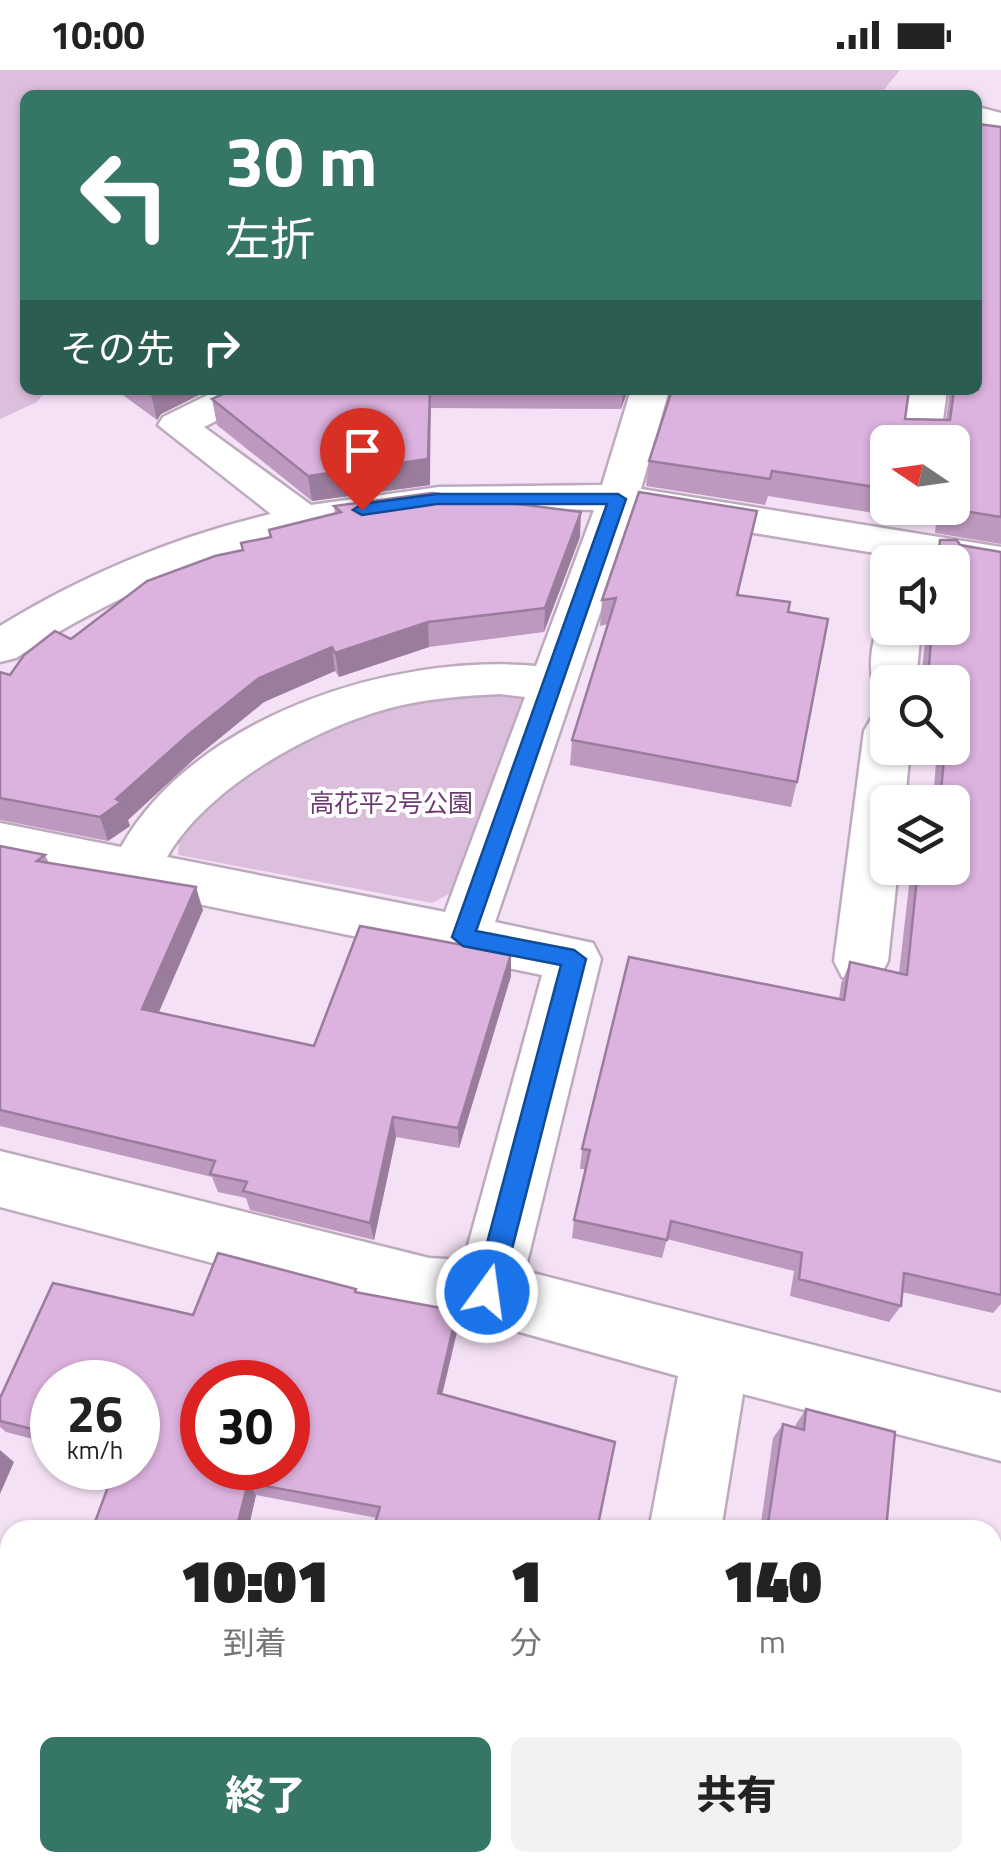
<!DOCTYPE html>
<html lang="ja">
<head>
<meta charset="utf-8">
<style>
  :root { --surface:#fff; --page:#f2f2f2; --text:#222; --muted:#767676; --accent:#367666 }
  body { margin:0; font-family:"Titillium Web","Noto Sans JP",sans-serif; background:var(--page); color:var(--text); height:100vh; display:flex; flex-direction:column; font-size:38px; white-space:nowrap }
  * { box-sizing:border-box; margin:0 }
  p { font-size:32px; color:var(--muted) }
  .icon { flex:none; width:55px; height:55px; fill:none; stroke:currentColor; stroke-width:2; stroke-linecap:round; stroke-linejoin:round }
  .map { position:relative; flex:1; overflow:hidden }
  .side { position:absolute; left:0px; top:1450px; width:1002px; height:352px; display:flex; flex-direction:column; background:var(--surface); border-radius:30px 30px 0 0; box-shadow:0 2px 8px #0004 }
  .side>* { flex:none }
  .hud { position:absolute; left:20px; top:20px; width:962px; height:305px; border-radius:15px; box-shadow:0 2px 8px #0004; background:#367666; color:#fff; overflow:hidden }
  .needle { width:65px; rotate:283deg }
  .tools { position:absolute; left:870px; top:355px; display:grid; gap:20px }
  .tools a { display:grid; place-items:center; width:100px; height:100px; border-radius:15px; background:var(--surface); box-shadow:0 2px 8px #0004; font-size:50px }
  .speed { position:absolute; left:30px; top:1290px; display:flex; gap:20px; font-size:50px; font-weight:700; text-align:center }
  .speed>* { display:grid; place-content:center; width:130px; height:130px; border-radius:50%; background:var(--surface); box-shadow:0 2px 8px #0004; line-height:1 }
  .speed small { font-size:25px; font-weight:400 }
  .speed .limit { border:15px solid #d22; background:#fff; color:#111 }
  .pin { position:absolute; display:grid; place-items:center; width:85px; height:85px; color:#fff; margin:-102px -42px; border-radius:50% 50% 50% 0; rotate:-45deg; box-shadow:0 0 10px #0007 }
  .pin .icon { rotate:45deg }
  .me { position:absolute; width:110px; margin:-55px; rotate:14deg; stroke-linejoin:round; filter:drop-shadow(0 0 8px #0008) }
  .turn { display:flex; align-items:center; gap:35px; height:210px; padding:0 40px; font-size:45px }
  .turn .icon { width:130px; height:130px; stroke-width:2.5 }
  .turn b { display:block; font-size:70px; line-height:85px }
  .then { display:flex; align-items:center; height:95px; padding:0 40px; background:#0003; gap:20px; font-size:38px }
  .eta { display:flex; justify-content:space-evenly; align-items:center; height:170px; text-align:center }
  .eta b { font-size:60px; font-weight:800; line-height:70px }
  .button { display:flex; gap:20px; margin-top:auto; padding:20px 40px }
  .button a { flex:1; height:115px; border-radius:15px; background:var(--accent); color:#fff; font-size:40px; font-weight:800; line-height:115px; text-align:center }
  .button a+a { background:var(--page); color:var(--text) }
  .status { display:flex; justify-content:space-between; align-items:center; height:70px; padding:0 50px; background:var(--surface); direction:ltr }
  .status svg { height:28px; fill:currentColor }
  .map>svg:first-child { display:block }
  .green { fill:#dcbedd }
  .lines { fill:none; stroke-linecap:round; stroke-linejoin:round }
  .minor-casing { stroke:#bdaabe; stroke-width:5 }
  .minor { fill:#fff; fill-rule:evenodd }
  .wall { fill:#bd99c0; fill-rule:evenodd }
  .shaded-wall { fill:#9a7d9c }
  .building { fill:#dcb2df; stroke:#9a7d9c; stroke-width:2.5; fill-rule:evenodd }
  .route { fill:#1a73e8; stroke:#114b97; stroke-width:2.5 }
  .labels { text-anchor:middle; stroke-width:8; stroke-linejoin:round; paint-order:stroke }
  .park-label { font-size:25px; fill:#6d3971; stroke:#fff }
</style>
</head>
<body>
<div class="status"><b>10:00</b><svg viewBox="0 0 49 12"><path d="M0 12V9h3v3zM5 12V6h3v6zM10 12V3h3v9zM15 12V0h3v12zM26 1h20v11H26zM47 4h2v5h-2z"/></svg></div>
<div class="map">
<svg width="1001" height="1802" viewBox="0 0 1001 1802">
  <rect width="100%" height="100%" fill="#f5e1f6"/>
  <!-- green -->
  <g class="green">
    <polygon points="0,0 900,0 883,21 874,25 25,25 25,320 47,320 37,332 0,349"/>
    <path d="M510 620 526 631 459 819 432 833 178 785 180 758C242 708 315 652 394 634 431 625 472 624 510 620Z"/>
  </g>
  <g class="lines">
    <defs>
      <g id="minor">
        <polygon points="978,37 1001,43 1001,61 978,55"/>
        <path d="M218 320H267L261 328 204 357 311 435 439 417 602 415 631 320H669L641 419 1001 477V505L952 497V492H929L634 443 495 852 593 873 601 889 525 1201 1001 1323V1391L743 1324 721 1460H649L678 1306 487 1253 429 1250 0 1137V1081L429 1188 464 1190 542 905 0 793V753L121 777C195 646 393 583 536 596L594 440C375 432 201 469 16 588L0 592V556C85 504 174 467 271 444L158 355 163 347ZM500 624 525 627 445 842 167 787C209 715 316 657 394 637 429 628 465 626 500 624Z"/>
        <polygon points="909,320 947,320 940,372 901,372"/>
        <path d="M888 546V558H921L916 612H888V626L877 623C866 605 870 559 888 546Z"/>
        <polygon points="888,644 888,678 910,678 905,732 888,732 888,798 898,798 888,891 880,907 861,913 842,907 834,891 864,661 871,649"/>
        <polygon points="0,1601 10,1605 10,1683 0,1679"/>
        <polygon points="451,1792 560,1792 564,1802 455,1802"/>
        <polygon points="584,1792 666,1792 664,1802 582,1802"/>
      </g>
    </defs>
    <!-- minor casing -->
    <use href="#minor" class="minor-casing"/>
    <!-- minor -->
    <use href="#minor" class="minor"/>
  </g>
  <!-- wall -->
  <g class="wall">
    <path d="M1001 57V474L935 463 936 453 768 426 765 435 646 416 649 391 668 332 670 320H909L905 349 946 350 950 320H978ZM888 372H952V438H888Z"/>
    <polygon points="116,320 209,320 161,344 157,350"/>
    <polygon points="231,320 628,320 621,339 431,338 430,415 312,431 217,355 212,329"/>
    <polygon points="334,436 580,467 544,562 429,577 339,607 335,601 264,632 194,689 128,750 130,756 108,771 0,750 0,602 10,605 71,569 242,480 241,473 270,468 269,460 335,444"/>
    <polygon points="752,466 738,525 788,542 797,712 791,737 570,695 572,670 608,554 600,556 602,530"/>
    <polygon points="940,470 1001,482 1001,1234 993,1243 902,1222 901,1236 889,1252 790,1226 794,1201 667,1169 662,1188 572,1168 574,1150 586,1099 580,1099 582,1079 839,929 841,914 850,892 899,903 911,798 952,798 952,732 933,732 937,678 952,678 952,612 921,612 926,558 952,558 952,492 933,492"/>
    <polygon points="0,776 45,785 49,793 203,840 159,942 314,976 511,906 459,1078 396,1067 374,1170 250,1140 246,1128 218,1122 212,1107 0,1056"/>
    <polygon points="356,1219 357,1223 457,1241 458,1258 377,1448 256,1425 248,1460 92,1460 138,1398 52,1312 52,1374 6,1362 0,1357 0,1328 193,1245"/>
    <polygon points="806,1339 886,1460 760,1460 773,1368 783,1354 795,1357 796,1354"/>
    <polygon points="722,1792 848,1792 847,1802 720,1802"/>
  </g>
  <!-- shaded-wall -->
  <g class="shaded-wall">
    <polygon points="154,320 209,320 161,344 157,350 151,324"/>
    <polygon points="430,320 430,415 312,431 308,406"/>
    <polygon points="623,320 628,320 621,339"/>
    <polygon points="581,442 580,467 544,562 545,538"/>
    <polygon points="428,552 429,577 339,607 335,583"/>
    <polygon points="332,577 335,601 264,632 194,689 128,750 130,756 108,771 100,747 116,729 188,665 259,608"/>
    <polygon points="196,817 203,840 151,960 142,939"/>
    <polygon points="511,884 511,906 459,1078 458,1058"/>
    <polygon points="393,1047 396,1067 374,1170 370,1153"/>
    <polygon points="457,1241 458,1258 439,1338 438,1323"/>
    <polygon points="0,1380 14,1392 0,1424"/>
    <polygon points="248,1413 256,1425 248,1460 236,1460"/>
    <polygon points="144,1792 158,1792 154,1802 141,1802"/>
  </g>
  <!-- building -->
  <g class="building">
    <polygon points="978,54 1001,57 1001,447 945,438 952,438 952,372 888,372 888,419 772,401 770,409 649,391 672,320 909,320 905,349 950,350 954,320 978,320"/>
    <polygon points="231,320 430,320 428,389 308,406 212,329"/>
    <polygon points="639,422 757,441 737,525 790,532 788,542 828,549 797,712 572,670 616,528 602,530"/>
    <polygon points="432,423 581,442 545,538 428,552 335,583 332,577 259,608 188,665 116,729 121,732 100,747 0,728 0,602 10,605 24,585 55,561 71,569 147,511 215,486 243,480 241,473 271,467 269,460 341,442 334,436"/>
    <polygon points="940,470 957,470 960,475 1001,482 1001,1225 904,1203 901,1236 799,1209 802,1183 671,1151 667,1170 574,1150 590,1080 582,1079 629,887 844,930 850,892 907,905 918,798 952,798 952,732 940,732 945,678 952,678 952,612 928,608 932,558 952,558 952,492 938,492"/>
    <polygon points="0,776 45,785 37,791 196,817 142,939 314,976 360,856 511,884 458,1058 393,1047 370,1153 243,1121 247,1112 210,1104 215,1091 0,1040"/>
    <path d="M218 1183 356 1219 355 1222 457 1241 438 1323 615 1372 597 1460H373L380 1437 248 1413 236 1460H92L115 1398H138V1312H52V1364L0 1351V1328L53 1213 193 1245ZM202 1312H288V1398H202Z"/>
    <polygon points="806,1339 895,1362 886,1460 767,1460 783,1354 804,1360"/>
    <polygon points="0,1694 10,1697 10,1792 144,1792 141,1802 0,1802"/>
    <polygon points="279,1792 329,1792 359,1802 277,1802"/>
    <polygon points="731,1792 848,1792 847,1802 729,1802"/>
  </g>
  <!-- route -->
  <polygon class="route" points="437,424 618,424 626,429 476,861 574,880 586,889 501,1222 497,1231 487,1235 478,1231 474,1222 561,895 463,876 452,867 607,434 437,434 362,445 353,440 362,434"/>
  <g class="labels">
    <!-- park labels -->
    <g class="park-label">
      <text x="391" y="742">高花平2号公園</text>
    </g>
  </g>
</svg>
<div class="tools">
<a><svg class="needle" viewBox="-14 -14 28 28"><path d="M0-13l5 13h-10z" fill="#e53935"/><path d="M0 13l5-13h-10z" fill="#767676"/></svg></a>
<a><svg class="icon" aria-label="sound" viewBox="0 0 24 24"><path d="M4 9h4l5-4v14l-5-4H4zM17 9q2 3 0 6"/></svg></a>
<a><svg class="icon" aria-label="search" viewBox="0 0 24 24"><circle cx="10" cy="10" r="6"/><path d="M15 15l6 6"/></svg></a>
<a><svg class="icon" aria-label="layers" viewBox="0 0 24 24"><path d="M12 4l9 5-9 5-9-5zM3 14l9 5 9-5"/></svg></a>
</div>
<div class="speed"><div>26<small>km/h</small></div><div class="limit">30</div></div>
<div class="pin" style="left:362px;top:440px;background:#d93025"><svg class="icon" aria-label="arrive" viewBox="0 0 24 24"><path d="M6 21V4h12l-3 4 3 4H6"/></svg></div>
<svg class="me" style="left:487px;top:1222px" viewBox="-20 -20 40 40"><circle r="17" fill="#1a73e8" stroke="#fff" stroke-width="3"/><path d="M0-11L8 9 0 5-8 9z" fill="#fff"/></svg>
<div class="hud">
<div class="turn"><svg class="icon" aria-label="left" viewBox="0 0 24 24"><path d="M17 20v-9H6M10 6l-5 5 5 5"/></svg><div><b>30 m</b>左折</div></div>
<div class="then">その先<svg class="icon" aria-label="right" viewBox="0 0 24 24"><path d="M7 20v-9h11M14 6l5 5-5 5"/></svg></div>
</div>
<section class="side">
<div class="eta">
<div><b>10:01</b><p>到着</p></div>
<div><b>1</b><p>分</p></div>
<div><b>140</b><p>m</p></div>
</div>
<div class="button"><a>終了</a><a>共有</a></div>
</section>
</div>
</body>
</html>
